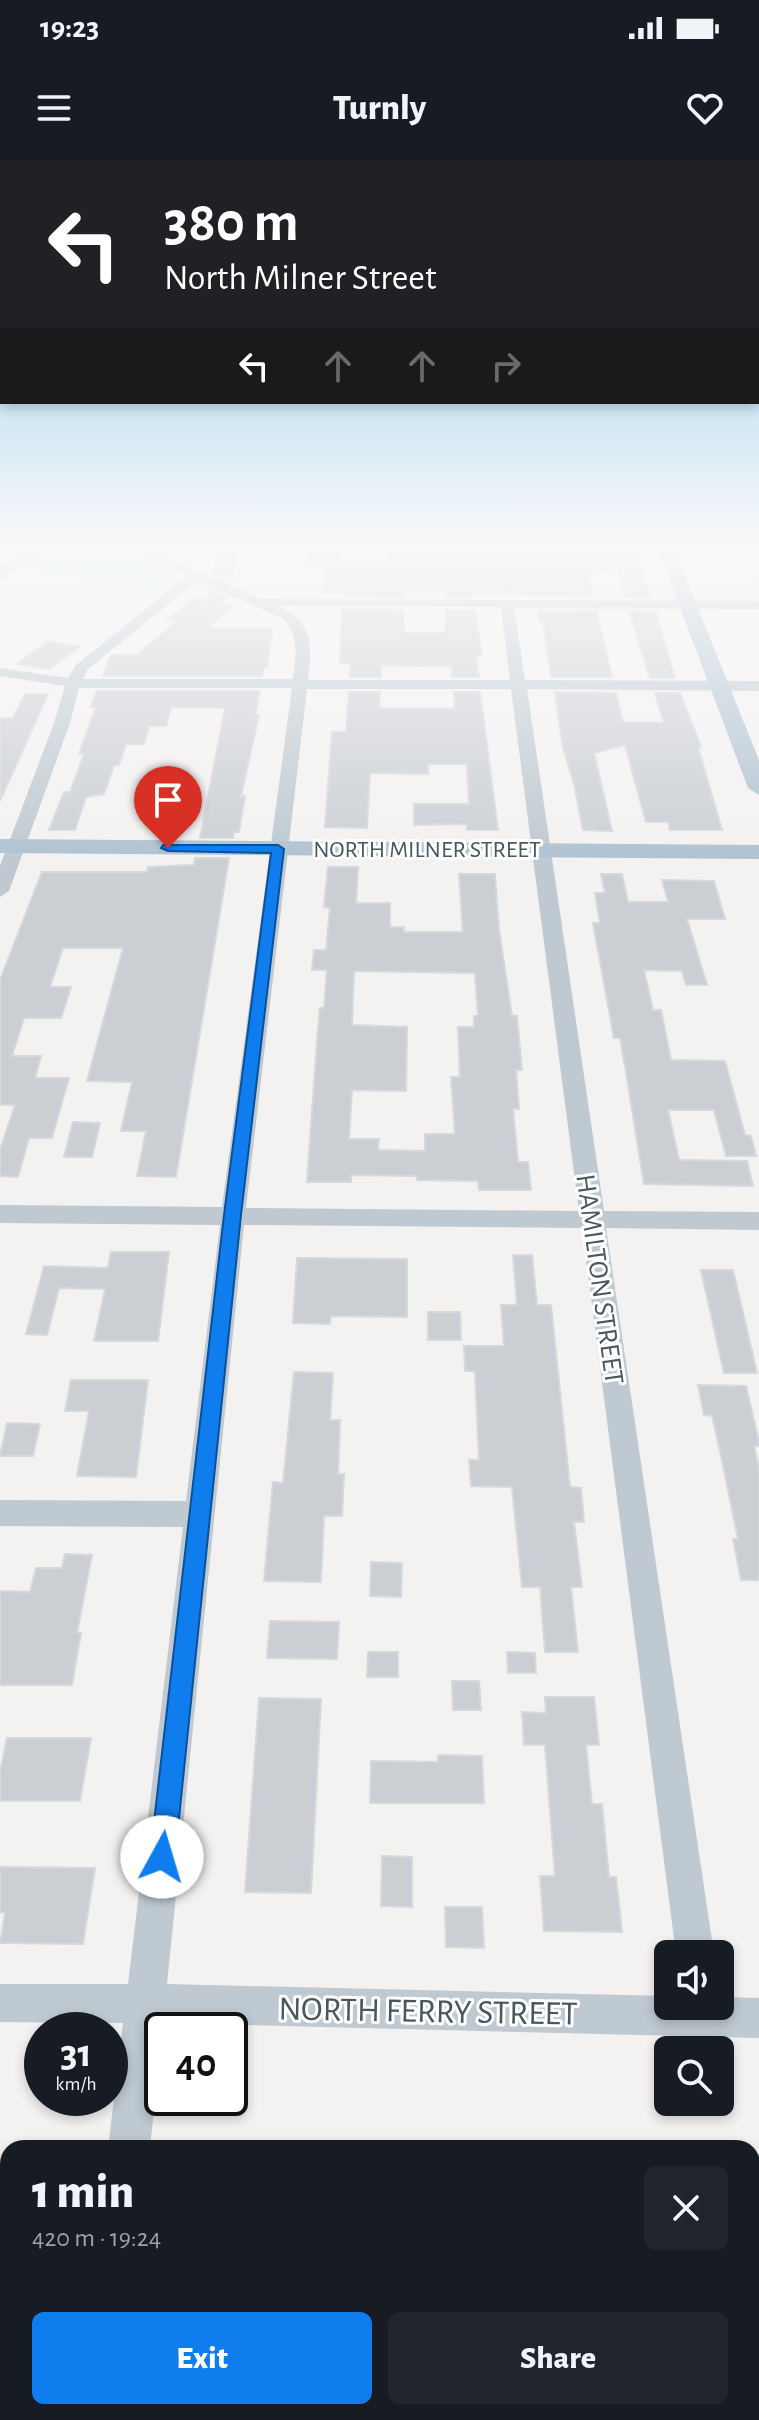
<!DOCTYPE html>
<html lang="en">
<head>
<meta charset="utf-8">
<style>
  :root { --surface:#171b24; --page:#20242c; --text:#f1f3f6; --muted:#9ea1a6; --accent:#107def }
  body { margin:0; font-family:"Alegreya Sans",sans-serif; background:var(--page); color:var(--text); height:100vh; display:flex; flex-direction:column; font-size:30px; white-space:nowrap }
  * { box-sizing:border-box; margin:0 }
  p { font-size:26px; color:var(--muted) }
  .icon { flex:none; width:44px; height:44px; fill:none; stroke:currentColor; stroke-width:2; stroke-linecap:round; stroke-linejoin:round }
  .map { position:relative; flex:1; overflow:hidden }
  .drawer { position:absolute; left:0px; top:1980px; width:760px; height:280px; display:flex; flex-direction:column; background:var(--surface); border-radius:24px 24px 0 0; box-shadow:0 4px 12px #0003 }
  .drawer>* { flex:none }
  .guide { position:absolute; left:0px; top:0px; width:760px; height:244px; box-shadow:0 4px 12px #0003; background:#202124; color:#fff; overflow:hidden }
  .buttons { position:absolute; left:654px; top:1780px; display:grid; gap:16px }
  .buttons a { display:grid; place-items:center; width:80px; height:80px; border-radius:12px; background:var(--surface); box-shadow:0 4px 12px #0003; font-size:40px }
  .speed { position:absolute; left:24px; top:1852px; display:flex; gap:16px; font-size:40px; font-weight:700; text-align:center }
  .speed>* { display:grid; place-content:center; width:104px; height:104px; border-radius:50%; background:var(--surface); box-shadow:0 4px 12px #0003; line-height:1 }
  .speed small { font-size:20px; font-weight:400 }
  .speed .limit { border:4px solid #111; border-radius:12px; background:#fff; color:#111 }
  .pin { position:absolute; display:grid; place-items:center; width:68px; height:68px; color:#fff; margin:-82px -34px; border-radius:50% 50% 50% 0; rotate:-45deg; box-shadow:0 0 8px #0007 }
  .pin .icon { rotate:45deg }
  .me { position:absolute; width:88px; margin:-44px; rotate:6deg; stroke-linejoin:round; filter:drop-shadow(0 0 6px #0008) }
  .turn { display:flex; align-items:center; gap:28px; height:168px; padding:0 32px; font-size:36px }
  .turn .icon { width:104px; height:104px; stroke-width:2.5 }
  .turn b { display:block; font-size:56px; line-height:68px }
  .lanes { display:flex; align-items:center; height:76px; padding:0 32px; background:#0003; justify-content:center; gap:40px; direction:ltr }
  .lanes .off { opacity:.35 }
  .round { display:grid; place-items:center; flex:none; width:84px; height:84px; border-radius:12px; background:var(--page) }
  .headline { display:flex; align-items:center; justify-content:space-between; height:136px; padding:0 32px }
  h1 { font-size:48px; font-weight:800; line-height:60px }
  .button { display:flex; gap:16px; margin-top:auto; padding:16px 32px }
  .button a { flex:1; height:92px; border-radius:12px; background:var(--accent); color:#fff; font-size:32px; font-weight:800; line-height:92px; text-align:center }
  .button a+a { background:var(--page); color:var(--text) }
  .status { display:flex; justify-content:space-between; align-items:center; height:56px; padding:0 40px; background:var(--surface); direction:ltr }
  .status svg { height:22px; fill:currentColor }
  header { display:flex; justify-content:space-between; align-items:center; height:104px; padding:0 32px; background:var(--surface); font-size:36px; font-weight:800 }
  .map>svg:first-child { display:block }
  .green { fill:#bff2d0 }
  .building { fill:#cbcfd4; stroke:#d5d8dd; stroke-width:2; fill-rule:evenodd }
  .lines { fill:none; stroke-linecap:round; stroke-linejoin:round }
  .minor { fill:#bec9d1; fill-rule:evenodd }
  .major { fill:#b0c2d1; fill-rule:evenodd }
  .route { fill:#107def; stroke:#0a519b; stroke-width:2 }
  .labels { text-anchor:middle; stroke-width:6; stroke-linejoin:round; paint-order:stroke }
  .far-street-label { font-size:24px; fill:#485660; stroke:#fff }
  .street-label { font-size:28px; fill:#485660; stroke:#fff }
  .near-street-label { font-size:34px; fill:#485660; stroke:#fff }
</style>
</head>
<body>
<div class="status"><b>19:23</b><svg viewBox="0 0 49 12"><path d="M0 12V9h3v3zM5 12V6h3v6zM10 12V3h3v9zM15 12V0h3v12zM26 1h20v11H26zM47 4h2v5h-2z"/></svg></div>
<header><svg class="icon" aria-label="menu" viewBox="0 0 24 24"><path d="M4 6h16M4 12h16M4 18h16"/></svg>Turnly<svg class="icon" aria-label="heart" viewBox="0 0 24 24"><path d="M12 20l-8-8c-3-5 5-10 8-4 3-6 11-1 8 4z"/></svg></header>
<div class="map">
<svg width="759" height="2260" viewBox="0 0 759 2260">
  <rect width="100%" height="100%" fill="#f4f1f1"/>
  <!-- green -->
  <polygon class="green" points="64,384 104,384 179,418 159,427 28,408"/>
  <!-- building -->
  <g class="building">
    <polygon points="221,384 241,384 230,422 213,414"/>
    <polygon points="309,384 342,384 341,401 389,401 390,386 394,384 628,384 633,387 651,438 625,437 616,408 588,416 593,437 473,433 474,437 446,437 446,431 404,431 404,437 344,436 344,433 323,433 326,405 306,405"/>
    <polygon points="209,429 225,437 223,444 218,444 233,446 207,468 272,469 267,507 264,507 262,516 103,516 111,495 137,495 177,461 168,460 193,438 208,440"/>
    <polygon points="342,449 404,450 404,473 445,473 446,450 475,450 482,496 476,496 479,517 452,517 452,506 381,505 381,517 350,517 351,504 340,503"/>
    <polygon points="538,451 596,451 612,517 551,517 543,462 539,462"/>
    <polygon points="629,451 656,452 675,518 650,518"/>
    <polygon points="48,481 80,487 49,509 17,504"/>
    <polygon points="97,531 260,531 255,555 259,555 241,636 245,636 239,672 234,672 233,678 200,678 225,548 171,547 166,566 149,566 144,584 126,584 119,605 114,605 104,634 86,637 75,670 49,670 64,632 70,632 84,594 79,594 96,547 91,547"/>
    <polygon points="349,532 380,532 379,548 455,549 454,532 480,532 498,670 467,670 467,664 414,665 414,644 469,644 467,604 428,604 428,614 370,613 367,668 325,667 332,572 346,572"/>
    <polygon points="555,532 616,533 623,562 664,563 655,533 680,533 701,587 698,587 722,670 670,670 668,662 646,662 625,585 594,593 612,671 583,670 574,624 563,588"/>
    <polygon points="25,534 48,534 0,641 0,558 13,558"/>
    <polygon points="195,698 229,698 176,1017 137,1016 146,971 121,971 132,922 87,921 123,788 63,788 50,827 71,827 61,858 24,858 12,896 41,896 35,918 69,918 52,978 29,978 18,1017 0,1016 0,990 15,945 0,945 0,820 42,712 147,712 148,707 194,705"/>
    <path d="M328 707H358L356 743H390V767H404V772H463L459 714H495L499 770 512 856H517L522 910H516L519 949H513L518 1002H528L531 1030H479L478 1021 417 1020V1016L351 1015V1022H307L317 881 320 848H324L327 810H312L314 790H326L330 748 324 747ZM354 811 475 813 478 856H474V867H458L460 917H451L455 974H425V991L378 990 379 979H349L352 930 406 931 407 867 352 865Z"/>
    <polygon points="601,714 622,714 628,742 668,742 662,720 714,721 725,759 687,759 707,825 686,825 682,811 644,810 653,850 661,850 671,900 725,901 745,975 751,976 756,996 726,996 714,950 668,950 679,1000 747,1001 753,1026 644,1024 626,912 620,878 614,878 593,763 600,763 595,733 605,733"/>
    <polygon points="73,962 100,963 92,997 64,997"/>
    <polygon points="111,1092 169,1092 158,1181 94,1181 105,1129 59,1128 47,1175 26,1174 44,1106 108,1108"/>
    <polygon points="513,1095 532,1095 537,1145 551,1145 570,1327 581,1328 584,1362 574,1362 582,1427 571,1427 578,1492 545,1492 540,1427 522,1427 512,1327 471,1326 469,1300 479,1300 475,1211 465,1211 464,1186 504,1186 501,1145 517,1145"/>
    <polygon points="297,1098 407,1099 407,1157 331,1156 330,1164 293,1163"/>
    <polygon points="701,1110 733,1110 757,1213 724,1213"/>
    <polygon points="428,1152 460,1152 461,1180 428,1180"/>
    <polygon points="294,1212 333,1213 330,1260 340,1260 338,1314 344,1314 342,1356 324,1356 321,1422 264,1421 273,1322 283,1323"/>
    <polygon points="71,1220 148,1220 136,1317 77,1316 89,1251 65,1251"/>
    <polygon points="698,1225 746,1226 759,1282 759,1286 754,1286 759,1308 759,1420 741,1420 733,1379 738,1379 719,1286 712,1256 704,1255"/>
    <polygon points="7,1263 40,1264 33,1296 0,1296"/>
    <polygon points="65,1394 92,1395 77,1473 81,1473 72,1525 0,1525 0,1431 30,1432 36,1408 62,1408"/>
    <polygon points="371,1402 402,1403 401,1437 370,1436"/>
    <polygon points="270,1461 339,1462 337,1499 267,1498"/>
    <polygon points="368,1492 398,1492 398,1517 367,1517"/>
    <polygon points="507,1492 535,1493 536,1513 508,1513"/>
    <polygon points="452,1521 479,1521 481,1550 453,1550"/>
    <polygon points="545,1537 594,1537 599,1585 586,1585 592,1644 602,1644 609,1717 616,1717 622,1772 544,1771 540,1716 555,1716 545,1585 524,1585 522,1552 546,1553"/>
    <polygon points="259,1538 321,1539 311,1733 245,1732"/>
    <polygon points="7,1578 91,1578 80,1641 0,1641 0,1612"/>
    <polygon points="438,1595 482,1596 484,1643 370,1643 371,1601 438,1602"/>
    <polygon points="382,1696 412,1697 412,1747 381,1746"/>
    <polygon points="0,1707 95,1708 83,1784 0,1783 5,1753 0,1752"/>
    <polygon points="445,1747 482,1747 484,1788 446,1787"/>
  </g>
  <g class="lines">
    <!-- minor -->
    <g class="minor">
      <path d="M118 384H135L262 439 759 441V449L514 448 525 520 759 521V531L527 529 604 1051 759 1052V1070L606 1068 714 1794H676L582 1068 244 1065 167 1824 668 1836V1846H720V1837L759 1838V1878L163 1863 150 1988H108L123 1863 0 1862V1824H128L183 1367 0 1366V1340L186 1341 220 1065 0 1063V1045L222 1047 292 528H79L70 563 9 731 0 737V706L54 563 65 526 0 516V508L68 518 76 505 187 416ZM197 421 282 458C300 476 296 496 293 519H83L87 510ZM278 446 501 447 510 520H308C312 485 314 462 278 446ZM307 529H511L579 1051 246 1048Z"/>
      <polygon points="75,2252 121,2252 120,2260 74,2260"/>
    </g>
    <!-- major -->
    <g class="major">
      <polygon points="36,384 55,384 0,420 0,407"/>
      <polygon points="656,384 672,384 759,600 759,635 748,628"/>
      <polygon points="0,679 759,685 759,699 0,693"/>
    </g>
  </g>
  <!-- sky -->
  <linearGradient id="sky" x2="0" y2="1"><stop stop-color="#82c6ec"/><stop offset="0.55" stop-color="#faf9f9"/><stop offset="1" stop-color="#faf9f9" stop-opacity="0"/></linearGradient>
  <rect width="759" height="701" fill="url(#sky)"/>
  <!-- route -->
  <polygon class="route" points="163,685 278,685 284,689 241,1055 175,1697 171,1706 162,1710 153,1706 150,1697 224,1055 271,693 168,691 161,688"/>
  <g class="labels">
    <!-- far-street labels -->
    <g class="far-street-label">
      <text x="427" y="697">NORTH MILNER STREET</text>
    </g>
    <!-- street labels -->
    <g class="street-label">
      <text transform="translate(601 1119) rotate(82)" y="10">HAMILTON STREET</text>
    </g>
    <!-- near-street labels -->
    <g class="near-street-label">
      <text transform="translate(428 1850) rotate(1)" y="12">NORTH FERRY STREET</text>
    </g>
  </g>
</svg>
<div class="buttons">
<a><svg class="icon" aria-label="sound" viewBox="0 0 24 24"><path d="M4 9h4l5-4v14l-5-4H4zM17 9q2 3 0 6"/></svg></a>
<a><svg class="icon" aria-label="search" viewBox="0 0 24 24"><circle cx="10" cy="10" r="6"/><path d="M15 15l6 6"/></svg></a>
</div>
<div class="speed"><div>31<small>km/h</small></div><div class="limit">40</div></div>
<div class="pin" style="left:168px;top:688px;background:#d93025"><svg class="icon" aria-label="arrive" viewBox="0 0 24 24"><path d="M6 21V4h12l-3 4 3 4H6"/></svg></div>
<svg class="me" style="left:162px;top:1697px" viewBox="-20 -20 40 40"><circle r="19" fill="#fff"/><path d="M0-13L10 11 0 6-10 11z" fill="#107def"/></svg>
<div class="guide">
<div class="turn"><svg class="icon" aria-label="left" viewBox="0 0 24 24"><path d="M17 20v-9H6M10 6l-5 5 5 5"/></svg><div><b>380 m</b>North Milner Street</div></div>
<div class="lanes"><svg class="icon" aria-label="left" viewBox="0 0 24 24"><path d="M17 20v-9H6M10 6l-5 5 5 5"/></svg><svg class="icon off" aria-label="ahead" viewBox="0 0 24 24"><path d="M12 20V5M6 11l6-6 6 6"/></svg><svg class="icon off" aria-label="ahead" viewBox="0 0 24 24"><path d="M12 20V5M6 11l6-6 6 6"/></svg><svg class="icon off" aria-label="right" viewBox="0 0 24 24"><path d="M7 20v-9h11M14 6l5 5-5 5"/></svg></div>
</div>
<section class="drawer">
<div class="headline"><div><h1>1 min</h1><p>420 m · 19:24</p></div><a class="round"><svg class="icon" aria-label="close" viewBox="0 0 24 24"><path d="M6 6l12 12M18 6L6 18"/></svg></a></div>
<div class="button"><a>Exit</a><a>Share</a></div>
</section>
</div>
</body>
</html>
